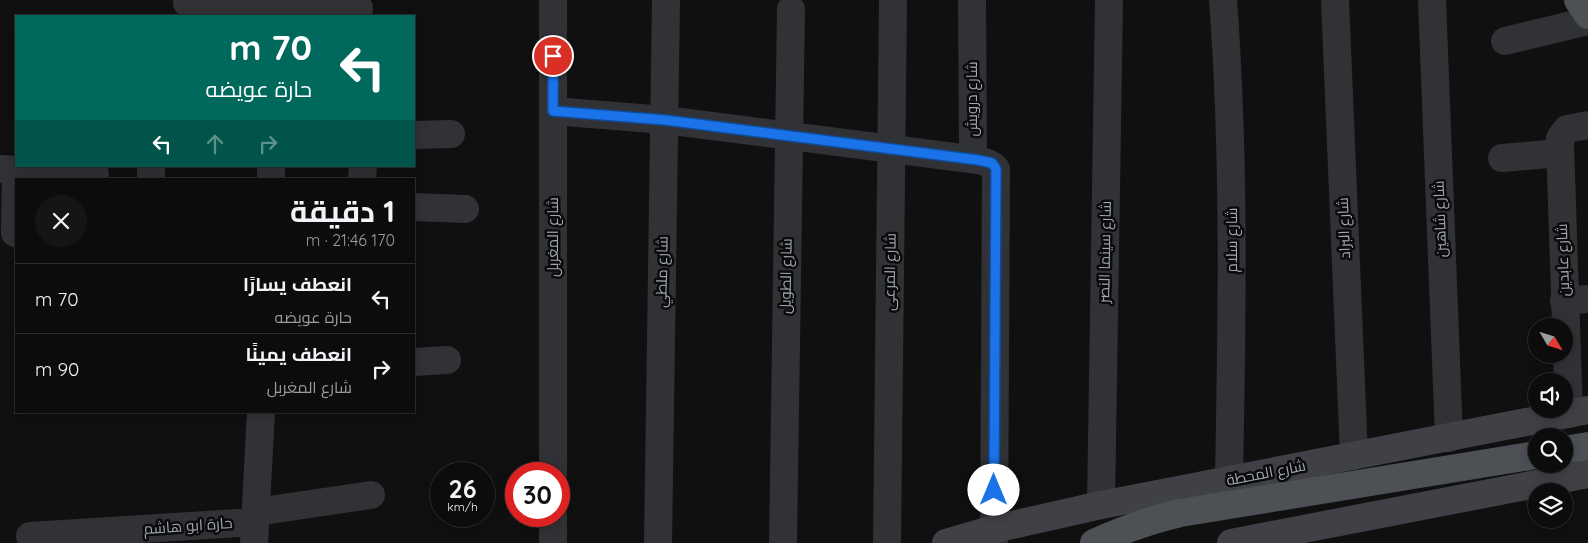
<!DOCTYPE html>
<html lang="ar">
<head>
<meta charset="utf-8">
<style>
  :root { --surface:#0c0c0d; --page:#151516; --text:#f1f3f6; --muted:#9a9b9d; --line:#2c2c2e }
  body { margin:0; font-family:Quicksand,Cairo,sans-serif; background:var(--page); color:var(--text); direction:rtl; height:100vh; display:flex; flex-direction:column; font-size:19px; white-space:nowrap }
  * { box-sizing:border-box; margin:0 }
  p { font-size:16px; color:var(--muted) }
  .icon { flex:none; width:28px; height:28px; fill:none; stroke:currentColor; stroke-width:2; stroke-linecap:round; stroke-linejoin:round }
  .map { position:relative; flex:1; overflow:hidden; direction:ltr }
  .panel { position:absolute; left:15px; top:178px; width:400px; height:235px; display:flex; flex-direction:column; background:var(--surface); border-radius:0px; box-shadow:0 2px 12px #0003,0 0 0 1px var(--line); direction:rtl }
  .panel>* { flex:none }
  .top-card { position:absolute; left:15px; top:15px; width:400px; height:152px; border-radius:0px; box-shadow:0 2px 12px #0003,0 0 0 1px var(--line); direction:rtl; background:#00695c; color:#fff; overflow:hidden }
  .needle { width:32px; rotate:128deg }
  .fabs { position:absolute; left:1528px; top:318px; display:grid; gap:10px }
  .fabs a { display:grid; place-items:center; width:45px; height:45px; border-radius:50%; background:var(--surface); box-shadow:0 2px 12px #0003,0 0 0 1px var(--line); font-size:25px }
  .speed { position:absolute; left:430px; top:462px; display:flex; gap:10px; font-size:25px; font-weight:700; text-align:center }
  .speed>* { display:grid; place-content:center; width:65px; height:65px; border-radius:50%; background:var(--surface); box-shadow:0 2px 12px #0003,0 0 0 1px var(--line); line-height:1 }
  .speed small { font-size:12px; font-weight:400 }
  .speed .limit { border:8px solid #d22; background:#fff; color:#111 }
  .pin { position:absolute; display:grid; place-items:center; width:42px; height:42px; color:#fff; margin:-21px; border:2px solid #fff; border-radius:50%; box-shadow:0 1px 5px #0007 }
  .me { position:absolute; width:55px; margin:-28px; rotate:0deg; stroke-linejoin:round; filter:drop-shadow(0 0 4px #0008) }
  .turn { display:flex; align-items:center; gap:18px; height:105px; padding:0 20px; font-size:22px }
  .turn .icon { width:65px; height:65px; stroke-width:2.5 }
  .turn b { display:block; font-size:35px; line-height:42px }
  .lanes { display:flex; align-items:center; height:48px; padding:0 20px; background:#0003; justify-content:center; gap:25px; direction:ltr }
  .lanes .off { opacity:.35 }
  .round { display:grid; place-items:center; flex:none; width:52px; height:52px; border-radius:26px; background:var(--page) }
  .overview { display:flex; align-items:center; justify-content:space-between; height:85px; padding:0 20px }
  h1 { font-size:30px; font-weight:700; line-height:38px }
  ul { padding:0; list-style:none }
  li { display:flex; align-items:center; gap:15px; height:70px; padding:0 20px; border-top:1px solid var(--line) }
  li div { flex:1 }
  li b { display:block; font-size:19px }
  li em { font-style:normal }
  .map>svg:first-child { display:block }
  .lines { fill:none; stroke-linecap:round; stroke-linejoin:round }
  .street { stroke:#313236; stroke-width:28 }
  .secondary { stroke:#3f4146; stroke-width:28 }
  .primary { stroke:#4d5055; stroke-width:28 }
  .route-casing { stroke:#114b97; stroke-width:12 }
  .route { stroke:#1a73e8; stroke-width:9 }
  .labels { text-anchor:middle; stroke-width:5; stroke-linejoin:round; paint-order:stroke }
  .street-label { font-size:15px; fill:#a1a8b2; stroke:#0b0b0c }
</style>
</head>
<body>
<div class="map">
<svg width="1588" height="543" viewBox="0 0 1588 543">
  <rect width="100%" height="100%" fill="#101011"/>
  <g class="lines">
    <!-- street -->
    <g class="street">
      <path d="M972 0 973 154C979 164 990 160 996 169L994 543"/>
      <path d="M1223 0C1235 160 1232 320 1229 480"/>
      <polyline points="1335,0 1354,456"/>
      <polyline points="1432,0 1449,438"/>
      <polyline points="187,3 359,8"/>
      <polyline points="1505,41 1588,21"/>
      <polyline points="553,111 665,120 978,160"/>
      <polyline points="414,135 451,134"/>
      <polyline points="1502,158 1560,153"/>
      <polyline points="0,169 95,174"/>
      <polyline points="151,179 151,166"/>
      <polyline points="271,179 271,166"/>
      <polyline points="362,179 363,166"/>
      <polyline points="414,207 465,209"/>
      <polyline points="15,233 16,170"/>
      <polyline points="1564,301 1588,299"/>
      <polyline points="414,362 447,360"/>
      <polyline points="1569,414 1560,144 1560,138 1567,129 1588,125"/>
      <polyline points="553,474 553,0"/>
      <polyline points="1101,505 1109,0"/>
      <polyline points="256,512 371,495"/>
      <polyline points="30,536 255,522"/>
      <polyline points="254,543 261,411"/>
      <polyline points="553,543 553,516"/>
      <polyline points="658,543 666,0"/>
      <polyline points="783,543 791,9"/>
      <polyline points="887,543 893,0"/>
    </g>
    <!-- secondary -->
    <g class="secondary">
      <polyline points="946,543 994,529 1101,505 1588,410"/>
      <polyline points="1231,543 1588,474"/>
    </g>
    <!-- primary -->
    <g class="primary">
      <polyline points="1578,0 1588,15"/>
      <polyline points="1564,450 1588,446"/>
      <path d="M1094 543C1122 530 1150 520 1180 513L1536 455"/>
    </g>
  </g>
  <g class="lines">
    <defs>
      <polyline id="route" points="553,56 553,111 665,120 978,160 992,163 996,169 994,490"/>
    </defs>
    <!-- route casing -->
    <use href="#route" class="route-casing"/>
    <!-- route -->
    <use href="#route" class="route"/>
  </g>
  <g class="labels">
    <!-- street labels -->
    <g class="street-label">
      <text transform="translate(972 99) rotate(-90)" y="5">شارع درويش</text>
      <text transform="translate(1440 219) rotate(-92)" y="5">شارع شاهين</text>
      <text transform="translate(1344 228) rotate(-92)" y="5">شارع البراد</text>
      <text transform="translate(553 237) rotate(-90)" y="5">شارع المغربل</text>
      <text transform="translate(1232 240) rotate(-90)" y="5">شارع سلام</text>
      <text transform="translate(1105 252) rotate(-89)" y="5">شارع سينما النصر</text>
      <text transform="translate(1563 260) rotate(-92)" y="5">شارع عابدين</text>
      <text transform="translate(662 272) rotate(-89)" y="5">شارع ملطي</text>
      <text transform="translate(890 272) rotate(-89)" y="5">شارع المرعى</text>
      <text transform="translate(786 276) rotate(-89)" y="5">شارع الطويل</text>
      <text transform="translate(1266 473) rotate(-11)" y="5">شارع المحطة</text>
      <text transform="translate(188 526) rotate(-4)" y="5">حارة ابو هاشم</text>
    </g>
  </g>
</svg>
<div class="fabs">
<a><svg class="needle" viewBox="-14 -14 28 28"><path d="M0-13l5 13h-10z" fill="#e53935"/><path d="M0 13l5-13h-10z" fill="#9a9b9d"/></svg></a>
<a><svg class="icon" aria-label="sound" viewBox="0 0 24 24"><path d="M4 9h4l5-4v14l-5-4H4zM17 9q2 3 0 6"/></svg></a>
<a><svg class="icon" aria-label="search" viewBox="0 0 24 24"><circle cx="10" cy="10" r="6"/><path d="M15 15l6 6"/></svg></a>
<a><svg class="icon" aria-label="layers" viewBox="0 0 24 24"><path d="M12 4l9 5-9 5-9-5zM3 14l9 5 9-5"/></svg></a>
</div>
<div class="speed"><div>26<small>km/h</small></div><div class="limit">30</div></div>
<div class="pin" style="left:553px;top:56px;background:#d93025"><svg class="icon" aria-label="arrive" viewBox="0 0 24 24"><path d="M6 21V4h12l-3 4 3 4H6"/></svg></div>
<svg class="me" style="left:994px;top:490px" viewBox="-20 -20 40 40"><circle r="19" fill="#fff"/><path d="M0-13L10 11 0 6-10 11z" fill="#1a73e8"/></svg>
<div class="top-card">
<div class="turn"><svg class="icon" aria-label="left" viewBox="0 0 24 24"><path d="M17 20v-9H6M10 6l-5 5 5 5"/></svg><div><b>70 m</b>حارة عويضه</div></div>
<div class="lanes"><svg class="icon" aria-label="left" viewBox="0 0 24 24"><path d="M17 20v-9H6M10 6l-5 5 5 5"/></svg><svg class="icon off" aria-label="ahead" viewBox="0 0 24 24"><path d="M12 20V5M6 11l6-6 6 6"/></svg><svg class="icon off" aria-label="right" viewBox="0 0 24 24"><path d="M7 20v-9h11M14 6l5 5-5 5"/></svg></div>
</div>
<section class="panel">
<div class="overview"><div><h1>1 دقيقة</h1><p>170 m · 21:46</p></div><a class="round"><svg class="icon" aria-label="close" viewBox="0 0 24 24"><path d="M6 6l12 12M18 6L6 18"/></svg></a></div>
<ul>
<li><svg class="icon" aria-label="left" viewBox="0 0 24 24"><path d="M17 20v-9H6M10 6l-5 5 5 5"/></svg><div><b>انعطف يسارًا</b><p>حارة عويضه</p></div><em>70 m</em></li>
<li><svg class="icon" aria-label="right" viewBox="0 0 24 24"><path d="M7 20v-9h11M14 6l5 5-5 5"/></svg><div><b>انعطف يمينًا</b><p>شارع المغربل</p></div><em>90 m</em></li>
</ul>
</section>
</div>
</body>
</html>
